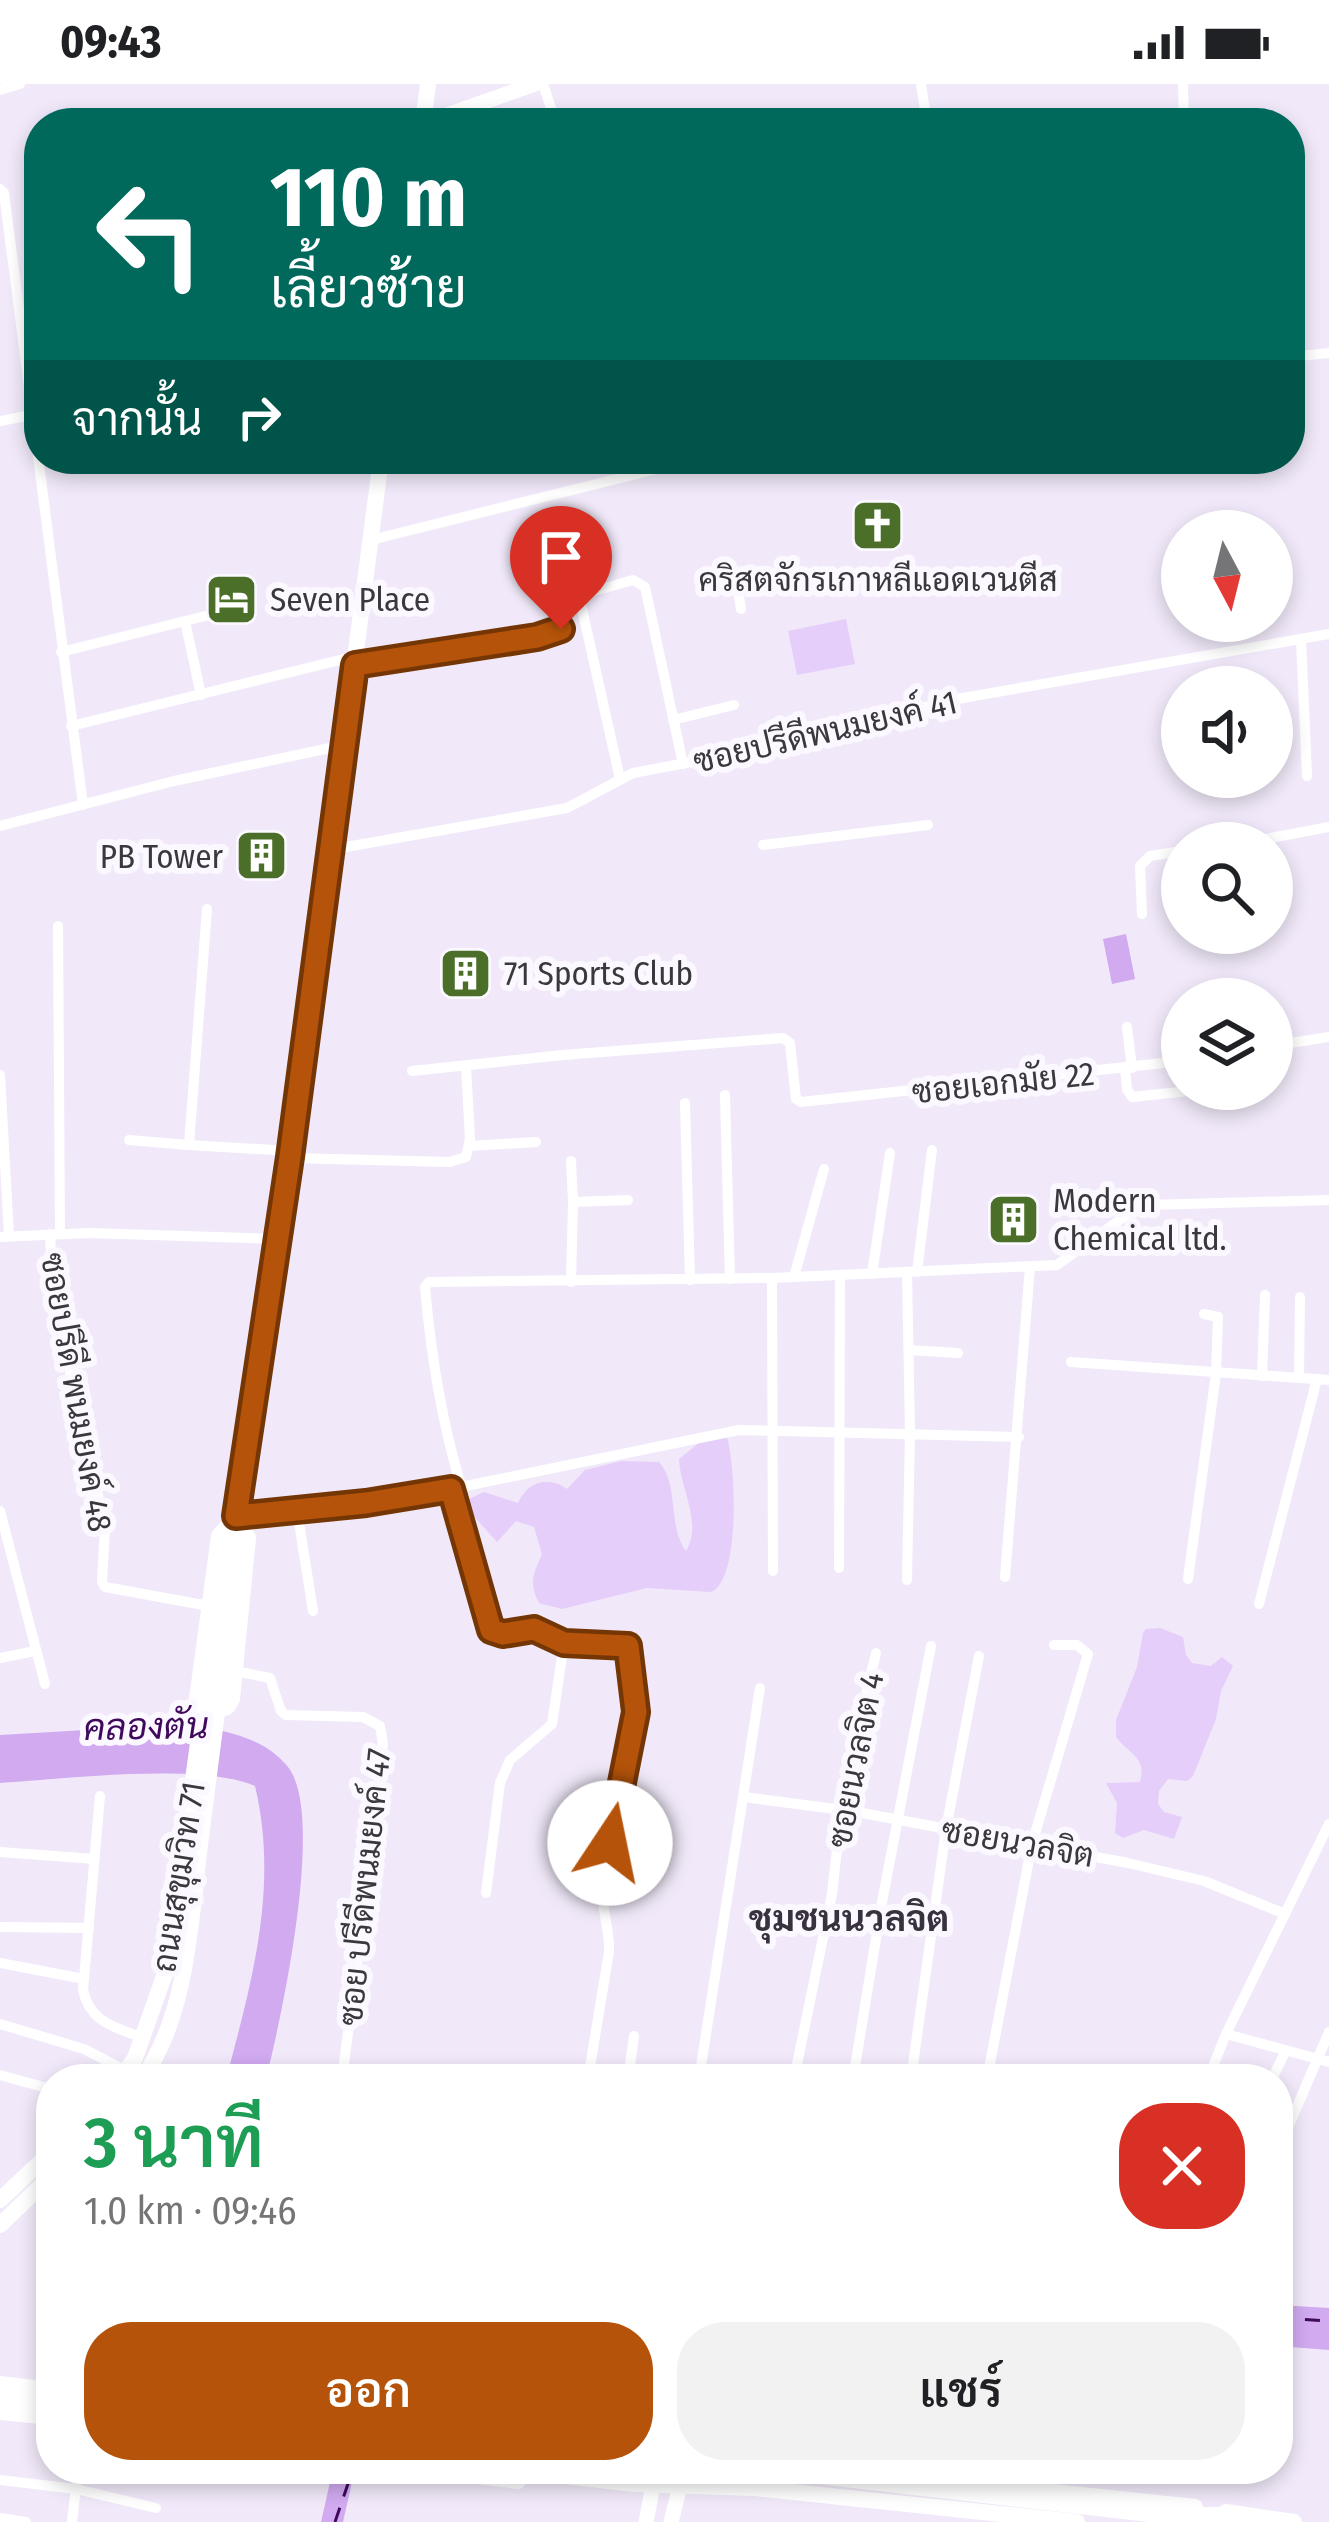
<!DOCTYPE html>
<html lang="th">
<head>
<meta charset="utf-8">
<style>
  :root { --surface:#fff; --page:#f2f2f2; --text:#202124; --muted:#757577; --accent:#b45309 }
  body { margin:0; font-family:"Fira Sans Condensed",Sarabun,sans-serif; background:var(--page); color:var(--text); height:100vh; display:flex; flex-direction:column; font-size:45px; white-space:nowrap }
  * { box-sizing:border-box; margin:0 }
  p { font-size:39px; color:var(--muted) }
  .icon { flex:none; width:66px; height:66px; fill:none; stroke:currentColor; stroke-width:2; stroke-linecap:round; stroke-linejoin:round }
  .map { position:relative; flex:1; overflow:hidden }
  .details { position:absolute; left:36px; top:1980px; width:1257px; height:420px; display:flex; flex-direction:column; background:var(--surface); border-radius:48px; box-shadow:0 6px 18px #0003 }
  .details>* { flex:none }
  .banner { position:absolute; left:24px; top:24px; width:1281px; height:366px; border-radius:48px; box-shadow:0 6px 18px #0003; background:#00695c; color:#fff; overflow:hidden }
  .needle { width:78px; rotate:173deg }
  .controls { position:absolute; left:1161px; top:426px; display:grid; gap:24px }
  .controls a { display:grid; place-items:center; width:132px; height:132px; border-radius:50%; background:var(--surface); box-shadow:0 6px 18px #0003; font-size:60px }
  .pin { position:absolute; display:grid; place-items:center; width:102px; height:102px; color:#fff; margin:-123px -51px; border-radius:50% 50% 50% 0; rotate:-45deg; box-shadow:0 0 12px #0007 }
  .pin .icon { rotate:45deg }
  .me { position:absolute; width:132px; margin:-66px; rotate:11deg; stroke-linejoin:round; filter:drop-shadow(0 0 9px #0008) }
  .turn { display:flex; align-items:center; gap:42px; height:252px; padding:0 48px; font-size:54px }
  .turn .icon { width:156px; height:156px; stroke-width:2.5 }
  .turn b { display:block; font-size:84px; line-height:102px }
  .then { display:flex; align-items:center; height:114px; padding:0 48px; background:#0003; gap:24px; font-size:45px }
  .round { display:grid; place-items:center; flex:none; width:126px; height:126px; border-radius:48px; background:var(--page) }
  .head { display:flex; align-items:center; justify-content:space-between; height:204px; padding:0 48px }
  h1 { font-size:72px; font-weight:600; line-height:90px; color:#1e9e55 }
  .action { display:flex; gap:24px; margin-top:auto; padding:24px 48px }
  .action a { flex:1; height:138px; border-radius:48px; background:var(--accent); color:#fff; font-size:48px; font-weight:600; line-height:138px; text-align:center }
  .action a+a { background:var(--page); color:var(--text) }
  .status { display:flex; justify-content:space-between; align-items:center; height:84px; padding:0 60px; background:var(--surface); direction:ltr }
  .status svg { height:33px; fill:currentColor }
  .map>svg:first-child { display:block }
  .green { fill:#e5cef9 }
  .water { fill:#d1aaf0 }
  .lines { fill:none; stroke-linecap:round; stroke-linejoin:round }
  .ferry { stroke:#3f095c; stroke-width:3; stroke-dasharray:15 12; stroke-linecap:butt }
  .street { stroke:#fff; stroke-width:10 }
  .secondary { stroke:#fff; stroke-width:15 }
  .primary { stroke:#fff; stroke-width:16 }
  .route-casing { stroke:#753606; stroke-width:30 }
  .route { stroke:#b45309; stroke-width:21 }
  .labels { text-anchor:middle; stroke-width:12; stroke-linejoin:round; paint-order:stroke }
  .poi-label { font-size:33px; fill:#3a373d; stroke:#fcf8ff; text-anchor:start }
  .street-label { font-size:33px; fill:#3a373d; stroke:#fcf8ff }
  .water-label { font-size:36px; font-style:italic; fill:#3f095c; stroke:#fcf8ff }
  .neighbourhood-label { font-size:36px; font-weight:bold; fill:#38313e; stroke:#fcf8ff }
</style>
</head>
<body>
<div class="status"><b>09:43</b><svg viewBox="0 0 49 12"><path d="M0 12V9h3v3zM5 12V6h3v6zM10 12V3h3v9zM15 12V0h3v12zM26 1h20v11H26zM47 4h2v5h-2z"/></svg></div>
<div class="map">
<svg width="1329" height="2438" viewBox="0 0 1329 2438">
  <rect width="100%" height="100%" fill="#f1e9f9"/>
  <!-- green -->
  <g class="green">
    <polygon points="846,535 855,580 797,591 788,547"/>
    <path d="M726 1350C736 1378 741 1497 711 1508L647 1504 562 1525 539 1519C528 1498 534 1489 542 1470L534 1443 516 1437 497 1458 471 1429 467 1416 484 1408 518 1419C527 1398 548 1391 567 1405L585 1386 621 1377 659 1378C680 1402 667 1441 686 1467 703 1439 680 1405 679 1375L700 1358Z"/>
    <path d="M1160 1544 1183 1553 1186 1571 1192 1579 1211 1582 1222 1573 1233 1582 1221 1607 1216 1635 1193 1692 1187 1697 1168 1695 1159 1707 1158 1720 1164 1728 1182 1733 1174 1755 1144 1746 1123 1754 1115 1749 1117 1719 1106 1699 1140 1698C1147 1673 1129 1670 1116 1653V1636L1137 1583 1143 1549 1146 1545Z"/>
  </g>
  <!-- water -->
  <g class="water">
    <polygon points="1126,850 1135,895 1112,900 1103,855"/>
    <path d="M188 1640C224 1647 263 1652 288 1683 326 1731 281 1935 266 1995H226C252 1898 279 1802 255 1702 201 1678 62 1695 0 1699V1651Z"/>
    <polygon points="1278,2221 1329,2224 1329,2266 1278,2262"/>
    <polygon points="333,2385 355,2385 343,2438 321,2438"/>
  </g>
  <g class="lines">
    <!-- ferry -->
    <g class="ferry">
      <polyline points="1278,2234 1329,2237"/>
      <polyline points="335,2438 353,2385"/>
    </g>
    <!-- street -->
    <g class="street">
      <polyline points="543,0 556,39"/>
      <polyline points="921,0 927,39"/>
      <polyline points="1183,0 1184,39"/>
      <polyline points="0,6 20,0"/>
      <polyline points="483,18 490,39"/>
      <polyline points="0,105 4,109 83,721"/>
      <polyline points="1290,273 1329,269"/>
      <polyline points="0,337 32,331"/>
      <polyline points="371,456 697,375"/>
      <polyline points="735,487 741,525"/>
      <polyline points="185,537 201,611"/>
      <polyline points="1301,555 1307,692"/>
      <polyline points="61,568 213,530"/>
      <polyline points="355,581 559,548 561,539 552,509"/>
      <polyline points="673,636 734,621"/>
      <polyline points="71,642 356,572"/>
      <polyline points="620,695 580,516 587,509 633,496 645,503 683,680"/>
      <polyline points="0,742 174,697 344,661"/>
      <polyline points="1244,759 1329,743"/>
      <polyline points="763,761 928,741"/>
      <polyline points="329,766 567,724 633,689 750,667 957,615 1329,550"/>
      <polyline points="207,825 189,1061 290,1067"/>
      <polyline points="1142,830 1140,782 1150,772 1182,767"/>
      <polyline points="58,842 60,1149"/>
      <polyline points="1127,943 1132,984"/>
      <polyline points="1272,962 1329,953"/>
      <polyline points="1125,984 1127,1005 1132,1013 1208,1005"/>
      <polyline points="412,987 563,971 783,954 790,959 796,1015 801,1018 1182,977"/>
      <polyline points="0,991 9,1152"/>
      <polyline points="725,1011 730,1195"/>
      <polyline points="685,1019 690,1196"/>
      <polyline points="129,1056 189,1061"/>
      <polyline points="469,1062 536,1058"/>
      <polyline points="290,1074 450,1078 466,1073 470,1055 466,982"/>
      <polyline points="571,1077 573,1118"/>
      <polyline points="50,1150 53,1213 105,1442 102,1498 105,1503 209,1522"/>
      <polyline points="0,1153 88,1149 276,1155"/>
      <polyline points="907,1188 910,1349 907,1496"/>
      <polyline points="917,1188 932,1066"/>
      <polyline points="872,1190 890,1069"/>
      <polyline points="794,1193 824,1085"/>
      <polyline points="772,1194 773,1487"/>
      <polyline points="571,1198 573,1118 628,1116"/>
      <polyline points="909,1266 958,1269"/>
      <polyline points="1071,1278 1329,1296"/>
      <polyline points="1262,1292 1265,1211"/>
      <polyline points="1299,1294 1300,1213"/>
      <path d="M461 1402C441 1335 431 1272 425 1203L429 1198 772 1194 1057 1181 1135 1125 1149 1121 1329 1116"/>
      <path d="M451 1405 491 1547 503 1550 534 1545 564 1559 628 1563 636 1628 602 1801C601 1824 610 1845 609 1868L588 1995"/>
      <polyline points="297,1426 313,1527"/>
      <polyline points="0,1427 45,1600"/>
      <polyline points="236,1432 366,1419 451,1405 739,1346 1019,1353"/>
      <polyline points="839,1484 840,1191"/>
      <polyline points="1005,1493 1030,1183"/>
      <polyline points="1188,1495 1216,1290 1218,1233 1204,1230"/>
      <polyline points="1259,1520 1317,1295"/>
      <polyline points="0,1574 35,1567"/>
      <polyline points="235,1587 270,1594 281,1627 286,1631 363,1633 380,1642 383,1660 375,1741 342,1995"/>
      <path d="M100 1712 83 1906C90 1939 115 1943 143 1954"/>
      <polyline points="744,1713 857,1728 1128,1779 1204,1797 1285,1830"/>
      <polyline points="0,1768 95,1775"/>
      <polyline points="486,1809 500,1699 510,1676 552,1640 564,1559"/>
      <polyline points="0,1843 89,1844"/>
      <polyline points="0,1879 84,1895"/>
      <polyline points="0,1940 84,1965 126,1987"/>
      <polyline points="1226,1950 1329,1978"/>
      <polyline points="0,1991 51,2005"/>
      <polyline points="628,1995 634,1952"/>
      <polyline points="699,1995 760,1604"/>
      <polyline points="794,1995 832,1810 844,1703 876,1569"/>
      <polyline points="853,1995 882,1818 931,1562"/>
      <polyline points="911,1995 946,1745 979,1572"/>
      <polyline points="987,1995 1032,1760 1088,1570 1077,1561 1054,1561"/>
      <polyline points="1208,1995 1226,1950 1329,1740"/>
      <polyline points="1272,1995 1286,1966"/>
      <polyline points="1278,2067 1329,1948"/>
      <polyline points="0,2396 76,2405 156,2424"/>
      <polyline points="0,2434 26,2438"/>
      <polyline points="72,2438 78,2385"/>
    </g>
    <!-- secondary -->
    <g class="secondary">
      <polyline points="424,39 535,0"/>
      <polyline points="646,2438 653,2401"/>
      <polyline points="671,2438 680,2402"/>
    </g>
    <!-- primary -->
    <g class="primary">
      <polyline points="423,39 428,0"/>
      <polygon points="236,1432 248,1454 232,1615 227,1623 219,1626 199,1621 197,1615 219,1452"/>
      <polyline points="120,1995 135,1974 167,1884 226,1456 236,1443"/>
      <path d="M142 1995C190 1928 191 1825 202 1745 213 1656 225 1568 237 1479L236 1432 290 1074 381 375"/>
      <polyline points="0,2116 51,2068"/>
      <polyline points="0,2141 51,2092"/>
      <polyline points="0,2300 51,2306"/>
      <polyline points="0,2316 51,2322"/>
      <polyline points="0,2328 51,2333"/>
      <polyline points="418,2385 518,2397"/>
      <polyline points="504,2385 634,2400 755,2404 1077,2438"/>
      <polyline points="642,2385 713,2394"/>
      <polyline points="759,2385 1158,2431 1235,2431"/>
      <polyline points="838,2385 1195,2423"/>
      <polyline points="1226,2428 1294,2438"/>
    </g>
  </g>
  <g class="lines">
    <defs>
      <polyline id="route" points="561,545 537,553 355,581 290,1073 236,1432 366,1419 451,1405 491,1546 503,1550 534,1545 564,1559 628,1562 636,1628 610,1759"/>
    </defs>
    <!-- route casing -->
    <use href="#route" class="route-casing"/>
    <!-- route -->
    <use href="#route" class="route"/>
  </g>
  <!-- icons -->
  <defs>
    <symbol id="church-square" viewBox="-11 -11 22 22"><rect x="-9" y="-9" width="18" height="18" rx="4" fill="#4b6f29" stroke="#fcf8ff"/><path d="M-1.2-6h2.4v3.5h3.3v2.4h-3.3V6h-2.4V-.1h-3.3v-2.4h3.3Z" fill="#fff"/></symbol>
    <symbol id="hotel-square" viewBox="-11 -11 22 22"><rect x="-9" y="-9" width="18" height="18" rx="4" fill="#4b6f29" stroke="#fcf8ff"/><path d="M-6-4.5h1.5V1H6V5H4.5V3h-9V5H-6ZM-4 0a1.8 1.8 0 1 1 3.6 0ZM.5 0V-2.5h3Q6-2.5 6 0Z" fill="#fff"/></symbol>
    <symbol id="building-square" viewBox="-11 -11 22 22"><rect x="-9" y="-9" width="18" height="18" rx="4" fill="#4b6f29" stroke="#fcf8ff"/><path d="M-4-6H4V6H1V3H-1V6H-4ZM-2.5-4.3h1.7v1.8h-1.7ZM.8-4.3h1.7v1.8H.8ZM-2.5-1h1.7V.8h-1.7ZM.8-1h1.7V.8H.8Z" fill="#fff"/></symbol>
  </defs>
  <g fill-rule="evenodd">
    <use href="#church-square" x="848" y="412" width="59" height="59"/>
    <use href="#hotel-square" x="202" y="486" width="59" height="59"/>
    <use href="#building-square" x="232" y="742" width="59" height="59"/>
    <use href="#building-square" x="436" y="860" width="59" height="59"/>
    <use href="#building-square" x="984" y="1106" width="59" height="59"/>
  </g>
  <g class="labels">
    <!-- poi labels -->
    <g class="poi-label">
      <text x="878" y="507" text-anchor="middle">คริสตจักรเกาหลีแอดเวนตีส</text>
      <text x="270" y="527">Seven Place</text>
      <text x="223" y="784" text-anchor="end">PB Tower</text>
      <text x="504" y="901">71 Sports Club</text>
      <text x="1053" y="1128">Modern<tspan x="1053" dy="38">Chemical ltd.</tspan></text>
    </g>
    <!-- street labels -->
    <g class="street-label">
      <text transform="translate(825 647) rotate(-13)" y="12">ซอยปรีดีพนมยงค์ 41</text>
      <text transform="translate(1003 998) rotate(-6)" y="12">ซอยเอกมัย 22</text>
      <text transform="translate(77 1308) rotate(80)" y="12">ซอยปรีดี พนมยงค์ 48</text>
      <text transform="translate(855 1676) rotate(-79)" y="12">ซอยนวลจิต 4</text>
      <text transform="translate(1018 1758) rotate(10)" y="12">ซอยนวลจิต</text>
      <text transform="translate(178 1793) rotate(-81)" y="12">ถนนสุขุมวิท 71</text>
      <text transform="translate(364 1803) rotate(-84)" y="12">ซอย ปรีดีพนมยงค์ 47</text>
    </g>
    <!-- water labels -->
    <g class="water-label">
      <text transform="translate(146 1642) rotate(-1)" y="13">คลองตัน</text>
    </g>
    <!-- neighbourhood labels -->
    <g class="neighbourhood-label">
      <text x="849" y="1847">ชุมชนนวลจิต</text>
    </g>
  </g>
</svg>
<div class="controls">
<a><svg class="needle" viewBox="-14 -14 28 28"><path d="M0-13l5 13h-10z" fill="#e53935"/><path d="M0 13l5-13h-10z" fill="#757577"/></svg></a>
<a><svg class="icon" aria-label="sound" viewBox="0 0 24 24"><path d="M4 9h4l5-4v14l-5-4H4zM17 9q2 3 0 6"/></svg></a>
<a><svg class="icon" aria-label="search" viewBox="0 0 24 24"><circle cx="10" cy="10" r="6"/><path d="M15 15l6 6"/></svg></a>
<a><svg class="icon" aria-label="layers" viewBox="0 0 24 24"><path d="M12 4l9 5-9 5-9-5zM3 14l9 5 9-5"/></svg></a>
</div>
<div class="pin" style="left:561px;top:545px;background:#d93025"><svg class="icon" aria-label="arrive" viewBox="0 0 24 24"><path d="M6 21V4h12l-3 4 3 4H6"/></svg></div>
<svg class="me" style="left:610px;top:1759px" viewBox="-20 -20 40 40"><circle r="19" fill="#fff"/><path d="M0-13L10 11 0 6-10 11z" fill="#b45309"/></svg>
<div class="banner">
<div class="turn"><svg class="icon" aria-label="left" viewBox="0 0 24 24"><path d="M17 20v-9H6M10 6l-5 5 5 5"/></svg><div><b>110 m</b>เลี้ยวซ้าย</div></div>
<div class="then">จากนั้น<svg class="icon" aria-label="right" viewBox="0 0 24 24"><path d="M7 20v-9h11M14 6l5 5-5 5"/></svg></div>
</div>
<section class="details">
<div class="head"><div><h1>3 นาที</h1><p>1.0 km · 09:46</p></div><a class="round" style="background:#d93025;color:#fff"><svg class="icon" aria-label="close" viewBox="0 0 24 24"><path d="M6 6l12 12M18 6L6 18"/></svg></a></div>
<div class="action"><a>ออก</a><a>แชร์</a></div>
</section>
</div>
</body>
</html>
